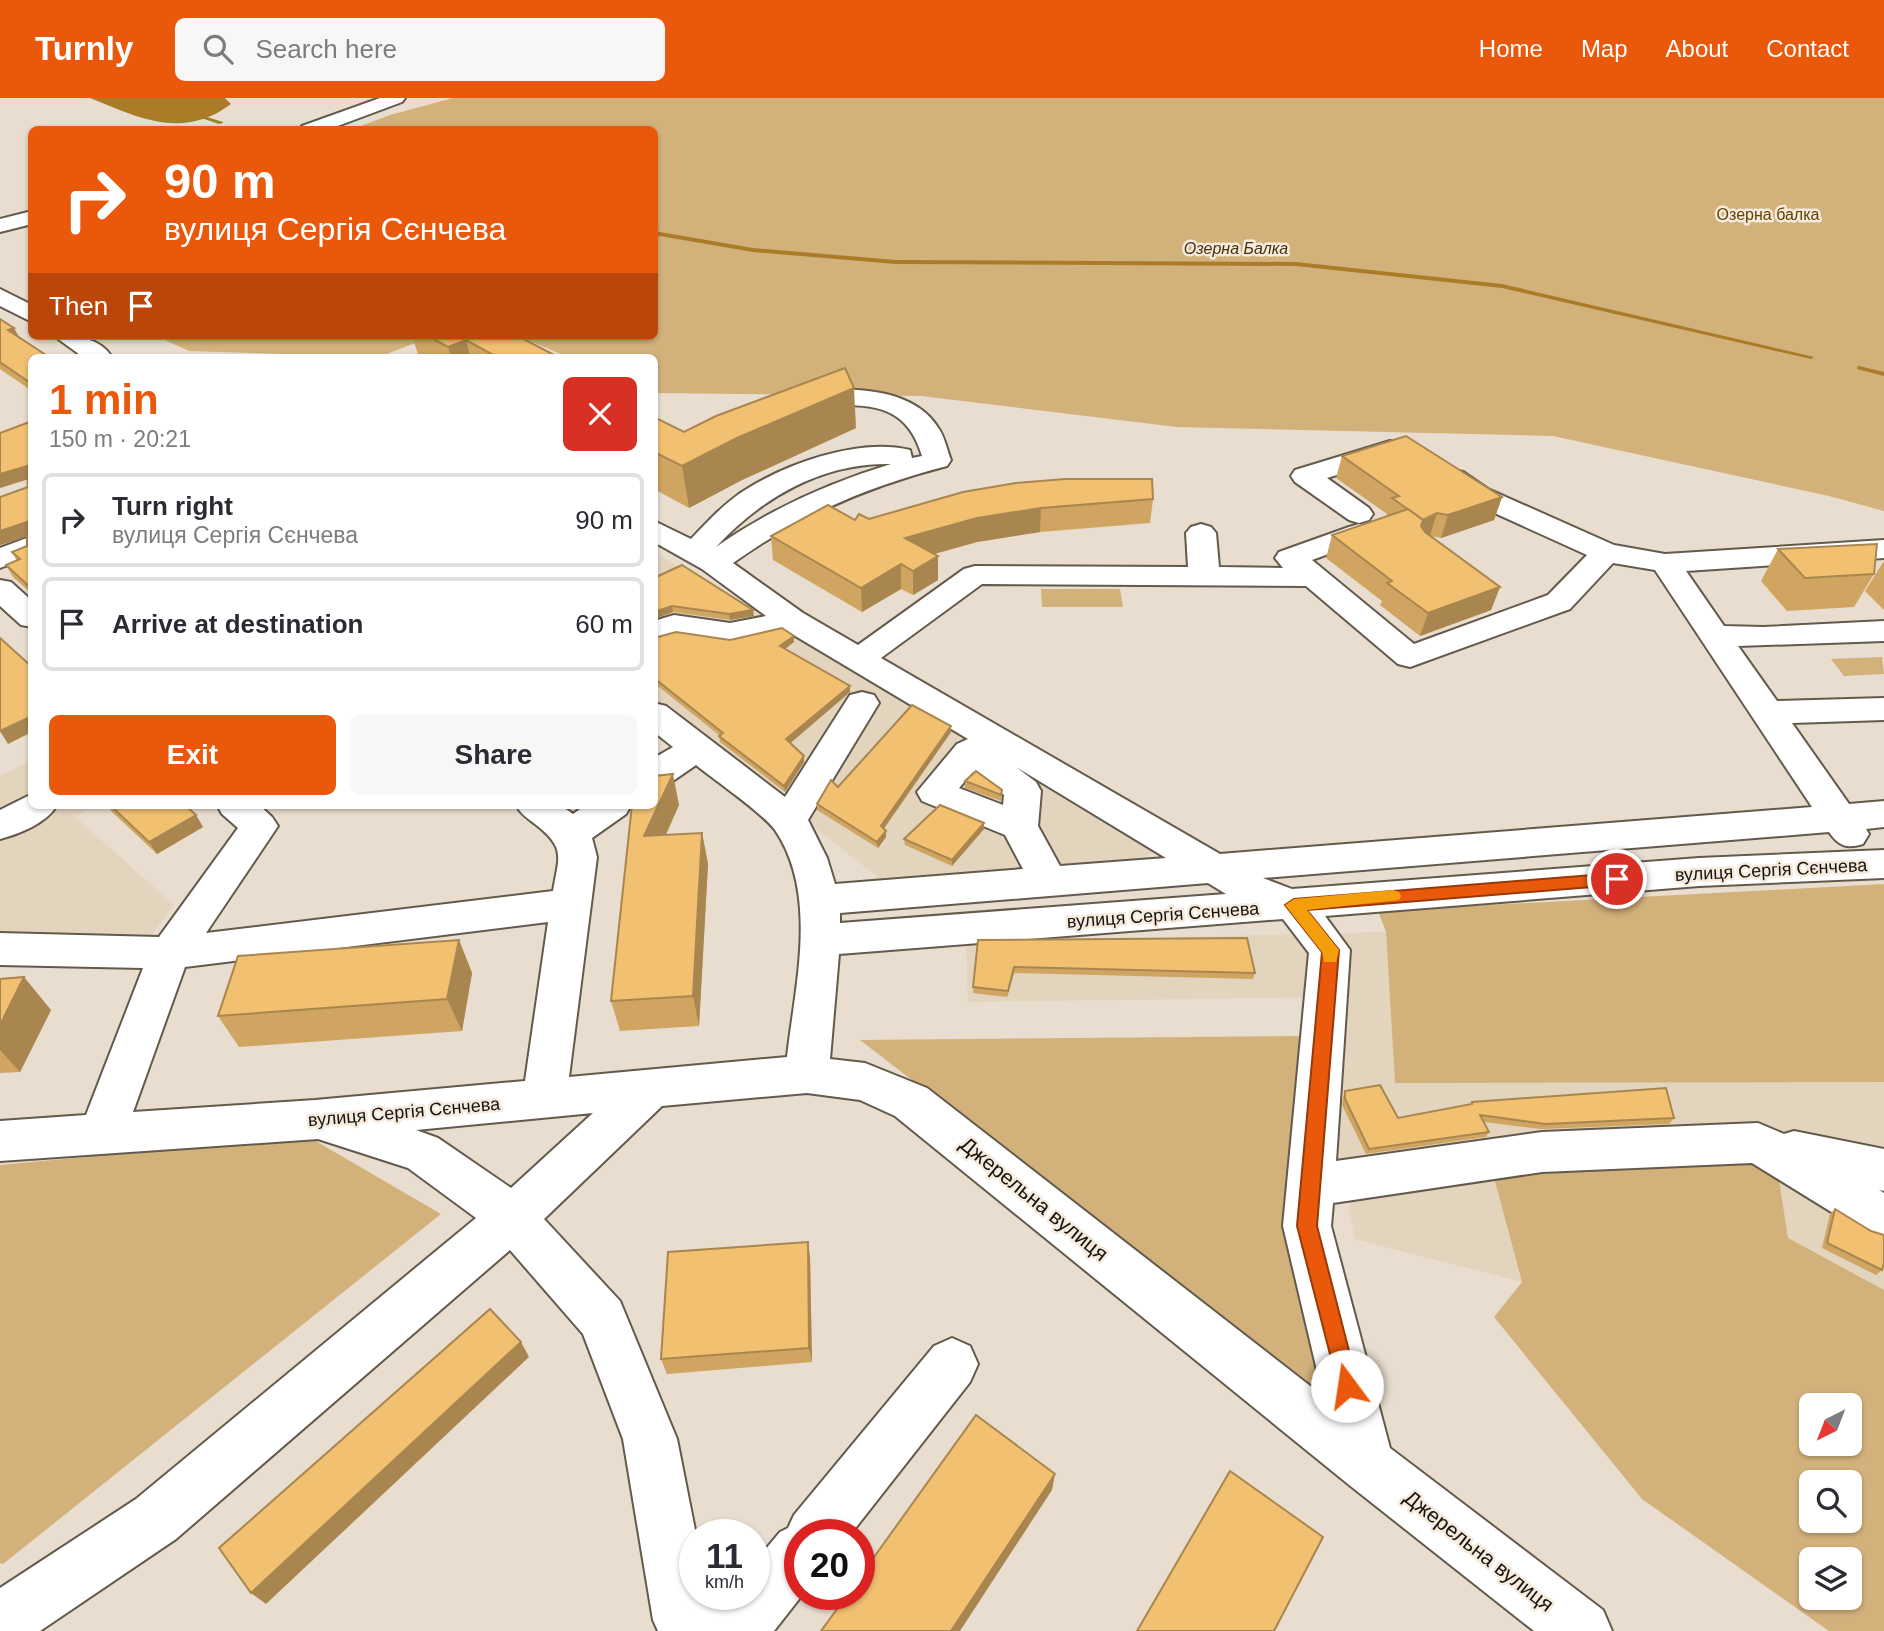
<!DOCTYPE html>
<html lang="en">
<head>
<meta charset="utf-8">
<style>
  :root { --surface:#fff; --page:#f7f7f7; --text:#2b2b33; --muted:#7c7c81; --line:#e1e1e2; --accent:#ea580c }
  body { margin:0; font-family:Helvetica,sans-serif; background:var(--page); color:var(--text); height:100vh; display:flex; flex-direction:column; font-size:26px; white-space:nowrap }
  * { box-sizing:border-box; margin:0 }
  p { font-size:23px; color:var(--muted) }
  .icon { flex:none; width:38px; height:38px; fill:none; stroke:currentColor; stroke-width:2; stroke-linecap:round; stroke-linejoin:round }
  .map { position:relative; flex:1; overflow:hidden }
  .drawer { position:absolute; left:28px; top:256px; width:630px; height:455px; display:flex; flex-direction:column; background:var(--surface); border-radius:10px; box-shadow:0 2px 5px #0004 }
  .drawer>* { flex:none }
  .guide { position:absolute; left:28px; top:28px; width:630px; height:214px; border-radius:10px; box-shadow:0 2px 5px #0004; background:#ea580c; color:#fff; overflow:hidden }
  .needle { width:46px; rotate:222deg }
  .tools { position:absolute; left:1799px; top:1295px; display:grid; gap:14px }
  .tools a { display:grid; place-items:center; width:63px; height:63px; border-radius:10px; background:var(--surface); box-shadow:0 2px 5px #0004; font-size:35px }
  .speed { position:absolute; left:679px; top:1421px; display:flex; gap:14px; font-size:35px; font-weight:700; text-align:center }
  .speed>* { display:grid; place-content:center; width:91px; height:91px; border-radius:50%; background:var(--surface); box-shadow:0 2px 5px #0004; line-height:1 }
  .speed small { font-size:18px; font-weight:400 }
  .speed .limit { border:10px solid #d22; background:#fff; color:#111 }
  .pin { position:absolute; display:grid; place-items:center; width:60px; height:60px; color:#fff; margin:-30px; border:4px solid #fff; border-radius:50%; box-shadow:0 2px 7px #0007 }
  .me { position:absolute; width:77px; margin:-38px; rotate:346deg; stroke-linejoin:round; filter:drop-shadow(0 0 5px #0008) }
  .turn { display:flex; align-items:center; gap:24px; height:147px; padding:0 21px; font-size:32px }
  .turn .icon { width:91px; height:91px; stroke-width:2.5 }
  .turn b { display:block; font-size:49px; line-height:60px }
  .then { display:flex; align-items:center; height:66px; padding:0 21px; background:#0003; gap:14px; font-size:26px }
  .round { display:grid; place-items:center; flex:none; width:74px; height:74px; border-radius:10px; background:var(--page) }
  .head { display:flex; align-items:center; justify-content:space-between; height:119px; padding:0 21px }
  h1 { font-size:42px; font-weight:700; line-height:52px; color:var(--accent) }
  .cta { display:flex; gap:14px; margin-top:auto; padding:14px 21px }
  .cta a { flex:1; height:80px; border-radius:10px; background:var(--accent); color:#fff; font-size:28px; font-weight:700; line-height:80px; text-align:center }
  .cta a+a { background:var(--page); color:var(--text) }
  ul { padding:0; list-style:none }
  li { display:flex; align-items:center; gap:21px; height:94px; margin:0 14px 10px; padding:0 7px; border:4px solid var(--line); border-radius:10px }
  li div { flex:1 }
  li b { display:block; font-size:26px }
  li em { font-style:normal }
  header { display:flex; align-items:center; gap:42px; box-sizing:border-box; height:98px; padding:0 35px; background:var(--accent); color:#fff }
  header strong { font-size:33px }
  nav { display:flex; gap:38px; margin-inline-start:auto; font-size:24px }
  .search { width:490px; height:63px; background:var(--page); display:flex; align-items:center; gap:18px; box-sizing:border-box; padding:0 24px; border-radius:10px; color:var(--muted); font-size:26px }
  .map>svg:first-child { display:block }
  .built { fill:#e3d4be }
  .green { fill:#d3b17b; fill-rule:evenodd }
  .water { fill:#aa7c28 }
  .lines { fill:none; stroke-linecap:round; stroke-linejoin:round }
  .stream { fill:#aa7c28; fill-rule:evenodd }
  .minor-casing { stroke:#635a4c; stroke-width:4 }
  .major-casing { stroke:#635a4c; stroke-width:4 }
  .minor { fill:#fff; fill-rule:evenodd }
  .major { fill:#fff; fill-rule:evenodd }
  .wall { fill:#cfa561 }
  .shaded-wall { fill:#a9864f }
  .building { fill:#f1c071; stroke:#a9864f; stroke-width:2 }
  .route { fill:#ea580c; stroke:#983908; stroke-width:2 }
  .slow { fill:#f59e0b }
  .labels { text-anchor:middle; stroke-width:5; stroke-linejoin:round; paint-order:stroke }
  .far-park-label { font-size:16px; fill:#614200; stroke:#f5eadb }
  .far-water-label { font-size:16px; font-style:italic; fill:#46320f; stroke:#f5eadb }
  .street-label { font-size:18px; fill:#17130e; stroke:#f5eadb }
  .near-street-label { font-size:21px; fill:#17130e; stroke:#f5eadb }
</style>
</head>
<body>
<header>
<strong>Turnly</strong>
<div class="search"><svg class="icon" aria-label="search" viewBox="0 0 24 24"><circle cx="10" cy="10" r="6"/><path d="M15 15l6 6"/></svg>Search here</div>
<nav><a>Home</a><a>Map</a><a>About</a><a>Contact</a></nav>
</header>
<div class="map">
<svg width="1884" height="1533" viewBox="0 0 1884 1533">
  <rect width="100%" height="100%" fill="#e8ddce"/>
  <!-- built -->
  <g class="built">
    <polygon points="654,454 1164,749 1134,764 879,780 655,605"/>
    <polygon points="31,663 32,707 95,707 75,719 174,807 150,839 0,840 0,678"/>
    <polygon points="1386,834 1395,985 1884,984 1884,1192 1787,1140 1775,1058 1493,1077 1522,1184 1355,1141 1331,1014 1349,899 968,904 966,844"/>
  </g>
  <!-- green -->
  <g class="green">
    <polygon points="453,0 1884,0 1884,413 1829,398 1553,338 1177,329 921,298 655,295 654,259 568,259 518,238 654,238 654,32 350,32 390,17"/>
    <polygon points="156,238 433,238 379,259 189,253"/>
    <polygon points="1041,491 1120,491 1123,509 1042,509"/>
    <polygon points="1882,559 1884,576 1844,578 1831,561"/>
    <polygon points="1884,786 1884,984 1395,985 1386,834 1378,813"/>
    <polygon points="1312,938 1327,1302 860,942"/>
    <polygon points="307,1038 441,1116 3,1466 0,1465 0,1067"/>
    <path d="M1775 1057 1788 1140 1884 1192V1533H1829L1642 1401 1494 1219 1522 1184 1493 1076ZM1811 1307H1850V1346H1811ZM1811 1384H1850V1423H1811ZM1811 1461H1850V1500H1811Z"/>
  </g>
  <!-- water -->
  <path class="water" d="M90 0H225L231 6C183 42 139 20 90 0Z"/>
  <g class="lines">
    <!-- stream -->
    <g class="stream">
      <polygon points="194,15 223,24 223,25 219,26 192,17"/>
      <polygon points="654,133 753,150 896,162 1296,164 1502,186 1814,259 1811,261 1502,190 1296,168 896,166 753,154 654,137"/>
      <polygon points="1859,268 1884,274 1884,278 1857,271 1857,269"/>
    </g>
    <defs>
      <g id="minor">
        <path d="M818 292C859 290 915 291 939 331 945 340 947 352 951 362L947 368C869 388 798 418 733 465L803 515 858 547 964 471 975 468 1188 469 1186 435 1191 429 1201 426 1211 429 1216 435 1219 469 1283 470 1275 460 1279 454 1349 429 1359 426 1369 429 1374 435 1369 441 1312 462 1414 546 1548 497 1587 457 1468 403 1439 380 1443 374 1453 372 1463 374 1488 391 1614 447 1665 456 1884 442V460L1686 473 1724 528 1763 529 1884 523V543L1738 548 1777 603 1884 600V622L1792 625 1849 706 1884 703V729L1866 731 1869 736 1863 746C1846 751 1839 748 1829 734L1263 780 1292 791 1699 760 1884 752V780L1699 788 1325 818 1350 852 1336 1063 1542 1034 1758 1025 1784 1036 1794 1033 1884 1051V1093L1879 1092 1884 1095V1142L1867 1136 1752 1065 1542 1074 1333 1105 1331 1128 1390 1350 1603 1512 1612 1533H1534L1348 1386 895 1018 860 1002 807 995 662 1008 544 1121 620 1203 677 1341 696 1437 695 1496H708L709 1505 717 1510 728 1496H754V1465L780 1434 788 1430 794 1417 934 1248 952 1240 970 1248 978 1266 970 1284 850 1437H800V1496H803L774 1533H658L653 1522 623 1341 583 1236 510 1152 176 1441 40 1533H0V1490L136 1401 476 1120 408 1070 318 1041 0 1063V1023L86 1017 143 870 0 867V835L159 839 238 730 222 716 217 707H259L272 719 278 728 206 835 553 793C559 758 566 750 535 726 527 720 521 716 516 707H560L573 716 586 707H631L626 716 592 740 597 759 569 979 787 959C795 887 819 797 775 732 764 716 713 681 696 667L667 687 654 690V660L673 649 654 634V605L666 608 785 699 850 597 862 594 874 597 879 605 808 722 827 760 835 786 1023 771 1005 737 922 703 917 694 957 646 968 641 787 533 730 545 677 537 654 545V523L674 517 730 525 766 518 702 471 654 444V423L691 441C706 425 721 409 739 396 782 367 858 339 910 352L912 360 922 358C908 310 877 306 832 307 819 307 807 310 794 306L790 301 794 296ZM891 366C829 385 770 411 716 449 761 400 823 364 891 366ZM1613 465 1655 472 1812 709 1220 756 881 560 982 486 1306 488 1398 566 1410 569 1570 511ZM1016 669 1166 760 1060 768 1038 728 1041 693 1036 684ZM973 674 1004 697 1003 707 959 690ZM1208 785 1226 796 840 825V815ZM1283 821 1309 855 1283 1128 1323 1298 927 990 865 965 830 961 839 856ZM548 824 525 983 315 1002 133 1014 185 869ZM593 1015 511 1090 438 1040 416 1032Z"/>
        <polygon points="1390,343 1400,345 1404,351 1400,357 1327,380 1369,410 1373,416 1369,422 1359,425 1349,422 1295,384 1291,378 1295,372"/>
        <polygon points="32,438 32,458 0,470 0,450"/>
        <polygon points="0,482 11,484 32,503 32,529 21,527 0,508"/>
        <path d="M32 696V707H57C47 725 19 736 0 741V712Z"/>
      </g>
      <g id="major">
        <polygon points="380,0 405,0 402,4 327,32 300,32 302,28"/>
        <polygon points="32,113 32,126 0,134 0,121"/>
        <polygon points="0,191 32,207 32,224 0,208"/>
        <path d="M54 238C76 238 99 239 112 259H83Z"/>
      </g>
    </defs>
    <!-- minor casing -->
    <use href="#minor" class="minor-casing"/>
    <!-- major casing -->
    <use href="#major" class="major-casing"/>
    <!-- minor -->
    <use href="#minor" class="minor"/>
    <!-- major -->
    <use href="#major" class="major"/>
  </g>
  <!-- wall -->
  <g class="wall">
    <polygon points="0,221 14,230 32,259 32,293 0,271"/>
    <polygon points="412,238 518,238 558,259 419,259"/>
    <polygon points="654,319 684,334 856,330 742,382 689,410 654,391"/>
    <polygon points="32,323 32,496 13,479 6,467 17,463 12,454 27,448 27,438 0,447 0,399 28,389 27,381 0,390"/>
    <polygon points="1342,358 1502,399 1494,422 1441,440 1430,438 1500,489 1491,512 1420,538 1380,507 1382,503 1326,460 1332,437 1387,418 1387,416 1336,380"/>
    <polygon points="1153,401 1150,425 1040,434 977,444 934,456 938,482 913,497 901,491 862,514 773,462 771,438 855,422"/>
    <polygon points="1778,451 1874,476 1854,509 1787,513 1761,483"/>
    <polygon points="1884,463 1884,512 1865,493"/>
    <polygon points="654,480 754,518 730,522 673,514 654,521"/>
    <polygon points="654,540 794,544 785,551 850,594 790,645 804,664 785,694 720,644 719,637 654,585"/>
    <polygon points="951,628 951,634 884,731 886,733 886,739 878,750 817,712 817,706"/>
    <polygon points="965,683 1002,692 1001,703 965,690"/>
    <polygon points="107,707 185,707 196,717 203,729 157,756 111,713"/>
    <polygon points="654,707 679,707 666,737 702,735 708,766 699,928 620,933 611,903"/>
    <polygon points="984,731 952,768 905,747 904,741"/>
    <polygon points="459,842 472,875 462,933 239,949 218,918"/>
    <polygon points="978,842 1255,875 1253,881 1014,875 1007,899 973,895"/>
    <polygon points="0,881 51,912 20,974 0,975"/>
    <polygon points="1345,993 1398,1020 1471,1007 1472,1004 1674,1020 1669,1026 1541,1031 1484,1024 1489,1034 1486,1039 1366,1056 1342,1007 1343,999"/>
    <polygon points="1835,1111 1882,1172 1876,1177 1822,1150 1830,1116"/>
    <polygon points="810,1159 812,1264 667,1276 661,1261"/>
  </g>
  <!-- shaded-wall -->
  <g class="shaded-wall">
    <polygon points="14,230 19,241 8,232"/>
    <polygon points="466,242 470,259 451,259 448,249"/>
    <polygon points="854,290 856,330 742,382 689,410 682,368 737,340"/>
    <polygon points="27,368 32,380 0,390 0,376"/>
    <polygon points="1502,399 1494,422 1441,440 1448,417"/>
    <polygon points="1041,410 1040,434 977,444 905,464 905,440 977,420"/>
    <polygon points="1437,415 1430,437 1416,444 1423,422"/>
    <polygon points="27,424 32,437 0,447 0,433"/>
    <polygon points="938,458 938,482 913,497 913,473"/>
    <polygon points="901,466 901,491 862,514 861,490"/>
    <polygon points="1500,489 1491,512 1420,538 1428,515"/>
    <polygon points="672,508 673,514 654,521 654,514"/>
    <polygon points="753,512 754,518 730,522 729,516"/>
    <polygon points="794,538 794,544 781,554 780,548"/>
    <polygon points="850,588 850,594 787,648 786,641"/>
    <polygon points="32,618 32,634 8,646 0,633"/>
    <polygon points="951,628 951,634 881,734 881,728"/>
    <polygon points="804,658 804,664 785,694 784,688"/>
    <polygon points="673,676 679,707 651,769 644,738"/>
    <polygon points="196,717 203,729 157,756 149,744"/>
    <polygon points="984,725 984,731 952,768 952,762"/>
    <polygon points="886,733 886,739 878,750 877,744"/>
    <polygon points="702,735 708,766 699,928 693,898"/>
    <polygon points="459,842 472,875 462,933 447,901"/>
    <polygon points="1014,869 1014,875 1007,899 1008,893"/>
    <polygon points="24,879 51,912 20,974 0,952 0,927"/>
    <polygon points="808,1144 810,1159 812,1264 809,1250"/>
    <polygon points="521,1244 529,1259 266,1506 251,1495"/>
    <polygon points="1055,1376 1052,1392 960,1533 951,1533"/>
  </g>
  <!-- building -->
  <g class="building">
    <polygon points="0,221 14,230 8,232 49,259 32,259 32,286 0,264"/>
    <polygon points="428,238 518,238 558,259 497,259 466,242 448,249"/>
    <polygon points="845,270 854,290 737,340 682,368 654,354 654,319 684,334 716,318"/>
    <polygon points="32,323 32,491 6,467 20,461 12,454 27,448 27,424 0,433 0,399 28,389 27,368 0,376 0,335"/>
    <polygon points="1406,338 1502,399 1448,417 1437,415 1423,422 1392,400 1399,398 1342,358"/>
    <polygon points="1065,381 1152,381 1153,401 1041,410 977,420 905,440 938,458 913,473 901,466 861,490 771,438 828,407 855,422 859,416 869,421 963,394 1016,385"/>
    <polygon points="1408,411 1423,422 1421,428 1425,434 1500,489 1428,515 1387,485 1392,483 1332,437"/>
    <polygon points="1877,446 1874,476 1805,480 1778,451"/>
    <polygon points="682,467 753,512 729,516 672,508 654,514 654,480"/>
    <polygon points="782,530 794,538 780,548 850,588 786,641 804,658 784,688 719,638 723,635 654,580 654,540 676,534 730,542"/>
    <polygon points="0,540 32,569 32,618 0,633"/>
    <polygon points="912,607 951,628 881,728 886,733 877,744 817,706 831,682 838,689"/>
    <polygon points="976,673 1002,692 1001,697 965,683"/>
    <polygon points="673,676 644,738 702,735 693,898 611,903 632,707 654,707 654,678"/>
    <polygon points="110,707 185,707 196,717 149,744"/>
    <polygon points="940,707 984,725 952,762 904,741"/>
    <polygon points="1247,840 1255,875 1014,869 1008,893 973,889 978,842"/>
    <polygon points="459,842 447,901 218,918 238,858"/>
    <polygon points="24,879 0,927 0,881"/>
    <polygon points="1380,987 1398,1020 1472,1006 1472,1004 1666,990 1674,1020 1545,1026 1480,1017 1489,1034 1369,1051 1345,1001 1345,993"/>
    <polygon points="1835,1111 1871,1133 1884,1137 1884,1165 1882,1172 1827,1145"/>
    <polygon points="808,1144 809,1250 661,1261 668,1154"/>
    <polygon points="490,1211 521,1244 251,1495 219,1450"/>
    <polygon points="976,1317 1055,1376 951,1533 821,1533 848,1496 859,1496 859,1480"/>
    <polygon points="1230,1373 1323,1439 1274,1533 1137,1533"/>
  </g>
  <!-- route -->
  <polygon class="route" points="1617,775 1625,781 1617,787 1307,812 1339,852 1317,1128 1358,1288 1355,1295 1347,1299 1340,1295 1297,1128 1322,854 1285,807 1294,801"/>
  <!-- slow -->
  <polygon class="slow" points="1393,792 1399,794 1401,798 1399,802 1307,812 1339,852 1336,864 1324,864 1322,854 1285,807 1294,801"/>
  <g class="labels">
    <!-- far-park labels -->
    <g class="far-park-label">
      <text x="1768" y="122">Озерна балка</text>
    </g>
    <!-- far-water labels -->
    <g class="far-water-label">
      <text x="1236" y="156">Озерна Балка</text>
    </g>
    <!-- street labels -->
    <g class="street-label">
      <text transform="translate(1771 772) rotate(-3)" y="6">вулиця Сергія Сєнчева</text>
      <text transform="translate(1163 817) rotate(-4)" y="6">вулиця Сергія Сєнчева</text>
      <text transform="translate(404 1014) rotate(-5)" y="6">вулиця Сергія Сєнчева</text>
    </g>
    <!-- near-street labels -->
    <g class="near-street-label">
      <text transform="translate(1034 1101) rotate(39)" y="7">Джерельна вулиця</text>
      <text transform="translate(1479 1453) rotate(38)" y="7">Джерельна вулиця</text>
    </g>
  </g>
</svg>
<div class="tools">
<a><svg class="needle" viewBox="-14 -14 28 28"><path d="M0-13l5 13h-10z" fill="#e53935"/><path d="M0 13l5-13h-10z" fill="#7c7c81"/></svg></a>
<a><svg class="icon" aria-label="search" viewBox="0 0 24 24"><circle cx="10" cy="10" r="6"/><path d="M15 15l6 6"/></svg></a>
<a><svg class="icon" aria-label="layers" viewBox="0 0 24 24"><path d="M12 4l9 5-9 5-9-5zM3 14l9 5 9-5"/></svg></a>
</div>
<div class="speed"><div>11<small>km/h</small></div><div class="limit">20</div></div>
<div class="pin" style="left:1617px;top:781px;background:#d93025"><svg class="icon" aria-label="arrive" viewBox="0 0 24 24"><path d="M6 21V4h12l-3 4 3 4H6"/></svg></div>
<svg class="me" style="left:1347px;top:1288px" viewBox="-20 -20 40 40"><circle r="19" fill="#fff"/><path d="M0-13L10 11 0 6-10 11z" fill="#ea580c"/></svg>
<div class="guide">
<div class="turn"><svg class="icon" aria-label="right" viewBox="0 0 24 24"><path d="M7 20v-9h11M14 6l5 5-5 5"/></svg><div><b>90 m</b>вулиця Сергія Сєнчева</div></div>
<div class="then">Then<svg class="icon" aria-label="arrive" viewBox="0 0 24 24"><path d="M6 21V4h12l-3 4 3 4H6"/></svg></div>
</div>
<section class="drawer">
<div class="head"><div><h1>1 min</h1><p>150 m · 20:21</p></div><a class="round" style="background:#d93025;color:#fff"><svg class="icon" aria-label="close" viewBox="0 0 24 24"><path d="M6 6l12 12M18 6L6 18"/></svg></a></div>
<ul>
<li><svg class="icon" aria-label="right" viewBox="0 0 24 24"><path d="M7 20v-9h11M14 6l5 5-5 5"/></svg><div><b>Turn right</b><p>вулиця Сергія Сєнчева</p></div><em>90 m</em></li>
<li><svg class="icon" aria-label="arrive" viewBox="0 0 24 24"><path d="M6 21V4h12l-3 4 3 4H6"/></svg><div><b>Arrive at destination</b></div><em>60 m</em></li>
</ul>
<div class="cta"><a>Exit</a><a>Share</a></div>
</section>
</div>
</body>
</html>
